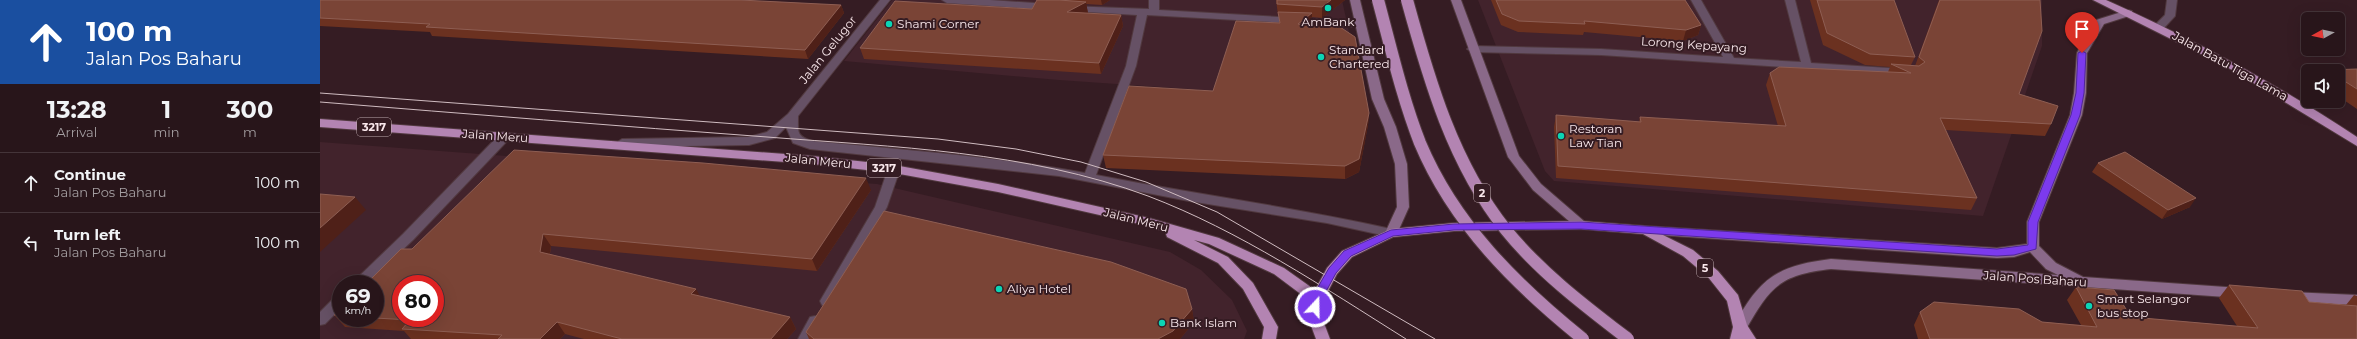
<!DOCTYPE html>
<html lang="en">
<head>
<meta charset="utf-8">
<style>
  :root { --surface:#28151a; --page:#301e23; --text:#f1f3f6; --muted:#a59fa2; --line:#443439 }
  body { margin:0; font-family:Montserrat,sans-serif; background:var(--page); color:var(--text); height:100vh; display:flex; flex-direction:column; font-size:15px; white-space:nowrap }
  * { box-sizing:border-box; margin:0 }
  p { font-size:13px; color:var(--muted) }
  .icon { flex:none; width:22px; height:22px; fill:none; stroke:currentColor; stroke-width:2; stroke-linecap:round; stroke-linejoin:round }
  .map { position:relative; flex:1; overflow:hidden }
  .details { display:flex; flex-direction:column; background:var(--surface); width:320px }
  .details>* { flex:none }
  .banner { background:#1a4fa0; color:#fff; overflow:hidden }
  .needle { width:26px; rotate:262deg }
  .controls { position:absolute; left:1981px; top:12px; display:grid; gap:8px }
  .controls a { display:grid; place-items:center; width:44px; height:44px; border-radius:6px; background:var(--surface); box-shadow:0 4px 16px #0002,0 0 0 1px var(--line); font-size:20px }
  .speed { position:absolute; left:12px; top:275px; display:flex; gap:8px; font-size:20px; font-weight:700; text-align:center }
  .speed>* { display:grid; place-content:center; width:52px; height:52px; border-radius:50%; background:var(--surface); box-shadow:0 4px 16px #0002,0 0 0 1px var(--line); line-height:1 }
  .speed small { font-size:10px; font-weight:400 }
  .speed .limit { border:6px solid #d22; background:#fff; color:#111 }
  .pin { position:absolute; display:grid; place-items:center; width:34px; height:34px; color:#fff; margin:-41px -17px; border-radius:50% 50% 50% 0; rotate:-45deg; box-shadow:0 0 4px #0007 }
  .pin .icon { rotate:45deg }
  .me { position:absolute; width:44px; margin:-22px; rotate:21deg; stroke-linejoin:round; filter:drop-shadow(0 0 3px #0008) }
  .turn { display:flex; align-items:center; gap:14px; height:84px; padding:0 20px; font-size:18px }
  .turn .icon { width:52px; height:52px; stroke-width:2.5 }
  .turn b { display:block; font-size:28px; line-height:34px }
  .eta { display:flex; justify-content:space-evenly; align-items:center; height:68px; text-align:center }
  .eta b { font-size:24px; font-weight:700; line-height:28px }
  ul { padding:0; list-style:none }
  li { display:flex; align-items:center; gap:12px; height:60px; padding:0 20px; border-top:1px solid var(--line) }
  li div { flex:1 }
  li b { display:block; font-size:15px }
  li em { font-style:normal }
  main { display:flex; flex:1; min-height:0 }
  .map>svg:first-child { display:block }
  .built { fill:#42232c; fill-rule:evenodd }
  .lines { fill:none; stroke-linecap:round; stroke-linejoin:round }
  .minor-casing { stroke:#51393f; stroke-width:2 }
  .secondary-casing { stroke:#51393f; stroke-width:2 }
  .trunk-casing { stroke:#51393f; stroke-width:2 }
  .minor { fill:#665165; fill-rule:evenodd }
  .secondary { fill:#8a6989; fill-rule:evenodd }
  .trunk { fill:#b384b2; fill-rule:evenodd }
  .tram { stroke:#d0bcc1; stroke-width:1 }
  .trunk-bridge-casing { stroke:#51393f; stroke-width:14; stroke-linecap:butt }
  .trunk-bridge { stroke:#b384b2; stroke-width:12 }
  .wall { fill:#6b3120 }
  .shaded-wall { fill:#4f2018 }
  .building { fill:#7a4436; stroke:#8e5e53; fill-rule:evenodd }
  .route { fill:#7c3aed; stroke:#51269a }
  .poi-dot { fill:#0bd5b5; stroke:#351c23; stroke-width:1.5 }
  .labels { text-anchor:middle; stroke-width:4; stroke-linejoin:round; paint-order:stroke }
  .shield { fill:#351c23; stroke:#bfabb0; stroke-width:1 }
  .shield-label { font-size:11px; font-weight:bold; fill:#fae8ec }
  .poi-label { font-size:12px; fill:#fae8ec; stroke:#351c23; text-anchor:start }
  .street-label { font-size:12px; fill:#fae8ec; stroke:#351c23 }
</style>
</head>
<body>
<main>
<section class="details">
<div class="banner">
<div class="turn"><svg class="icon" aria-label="ahead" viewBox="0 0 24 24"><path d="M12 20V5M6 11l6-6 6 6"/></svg><div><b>100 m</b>Jalan Pos Baharu</div></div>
</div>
<div class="eta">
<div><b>13:28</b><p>Arrival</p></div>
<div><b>1</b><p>min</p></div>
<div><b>300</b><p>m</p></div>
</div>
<ul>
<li><svg class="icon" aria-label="ahead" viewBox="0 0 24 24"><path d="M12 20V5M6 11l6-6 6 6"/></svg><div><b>Continue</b><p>Jalan Pos Baharu</p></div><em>100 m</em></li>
<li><svg class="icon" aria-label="left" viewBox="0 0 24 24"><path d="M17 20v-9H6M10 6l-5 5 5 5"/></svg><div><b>Turn left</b><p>Jalan Pos Baharu</p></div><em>100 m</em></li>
</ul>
</section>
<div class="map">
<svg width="2037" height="339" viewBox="0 0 2037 339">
  <rect width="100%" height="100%" fill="#351c23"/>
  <!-- built -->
  <g class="built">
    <polygon points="572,0 1022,0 1044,101 739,80 524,61"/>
    <polygon points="1158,0 1722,0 1722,46 1663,216 1234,181 1225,171"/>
    <path d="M0 142 557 184 850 252 881 270 912 300 927 331 924 339H0ZM21 284H55V318H21ZM81 284H115V318H81Z"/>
  </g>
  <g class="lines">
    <defs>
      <g id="minor">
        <path d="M560 0H570L478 116C478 132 476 136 492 141 583 150 675 156 765 173L806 66 817 15 751 11 746 8 747 6 829 9V0H839V10L1045 22V26L1041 27 827 15 816 66 776 175C874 194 973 207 1071 229L1076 230 1077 233 1076 236 1071 237 1007 223 869 201 739 176 490 149 473 143 466 127 455 138 429 145 302 147 296 143 302 139 429 137 447 132 468 114Z"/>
        <polygon points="622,0 670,0 729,4 734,7 729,10 627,3"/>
        <polygon points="1371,0 1381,0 1414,58 1481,62 1465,0 1475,0 1491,63 1584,69 1589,72 1584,75 1281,55 1152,52 1147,49 1152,46 1281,49 1403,57"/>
        <polygon points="1847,0 1857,0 1855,16 1843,29 1835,29 1835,25 1845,15"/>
        <polygon points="185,132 189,133 191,136 189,139 93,240 46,284 31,284 83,234 181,133"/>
        <polygon points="574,165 580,169 567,207 512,305 502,305 500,301 555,207 568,169"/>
        <polygon points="21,295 21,308 5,324 0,325 0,312 16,296"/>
        <polygon points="495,316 500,317 502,321 492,339 478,339 490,317"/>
      </g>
      <g id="secondary">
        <polygon points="1030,0 1040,0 1064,99 1076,127 1087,164 1089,207 1076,236 1066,236 1065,233 1077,207 1075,164 1064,127 1052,99"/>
        <polygon points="1131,0 1141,0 1199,156 1221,184 1265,222 1267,225 1265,228 1257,228 1213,190 1188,157"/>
        <path d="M1808 10 1812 11V15L1784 24 1767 53 1766 93 1762 115 1719 222V246L1736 263 1763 277 1920 288 1925 289 1927 293 1925 297 1920 298 1511 269C1459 275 1450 287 1425 331L1420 332 1415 331 1413 327C1440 278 1456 266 1511 259L1738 275 1726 269 1710 252 1694 257 1677 258 1325 234 1320 233 1319 230 1320 227 1325 226 1677 248 1707 244V222L1750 115 1754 93 1757 53 1765 36 1776 20Z"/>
        <polygon points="1970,292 2037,295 2037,305 1970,302 1965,301 1963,297 1965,293"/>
      </g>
      <g id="trunk">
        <path d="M1773 0H1786C1873 39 1957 84 2037 137V146L1907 67Z"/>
        <polygon points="0,119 492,156 574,165 678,184 829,218 899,238 964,268 995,290 1007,268 1022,251 1071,229 1134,223 1261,221 1325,226 1373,250 1398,271 1418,295 1427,325 1436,339 1410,339 1413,327 1407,301 1388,277 1363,256 1323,234 1261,229 1134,231 1073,237 1032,257 1017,274 1004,299 1001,315 1010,339 996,339 987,315 990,301 954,274 889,244 874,240 908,257 933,283 958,327 956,339 942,339 944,327 923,289 898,263 847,237 846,234 847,232 828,226 678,192 574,173 492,164 0,127"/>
      </g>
    </defs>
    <!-- minor casing -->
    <use href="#minor" class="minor-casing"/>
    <!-- secondary casing -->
    <use href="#secondary" class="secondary-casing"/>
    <!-- trunk casing -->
    <use href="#trunk" class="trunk-casing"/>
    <!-- minor -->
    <use href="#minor" class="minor"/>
    <!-- secondary -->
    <use href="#secondary" class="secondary"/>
    <!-- trunk -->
    <use href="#trunk" class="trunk"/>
    <!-- tram -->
    <g class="tram">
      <polyline points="0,93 618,139 696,149 761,162 826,182 897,212 1115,339"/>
      <path d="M0 102C149 114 298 126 447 137 574 147 707 151 828 196 920 231 1003 287 1086 339"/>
    </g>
    <defs>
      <g id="trunk-bridge">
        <path d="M1058 0C1071 48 1082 97 1100 143 1134 224 1196 285 1263 339"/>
        <path d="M1087 0C1109 80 1133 164 1186 230 1220 272 1265 306 1308 339"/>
      </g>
    </defs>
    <!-- trunk-bridge casing -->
    <use href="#trunk-bridge" class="trunk-bridge-casing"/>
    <!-- trunk-bridge -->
    <use href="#trunk-bridge" class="trunk-bridge"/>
  </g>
  <!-- wall -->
  <g class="wall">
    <polygon points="0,0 521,5 524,13 488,59 112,36 110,32 0,26"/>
    <polygon points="717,0 790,0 782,5 766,4 768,13 801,15 803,26 781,74 544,59 540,48 712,9"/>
    <polygon points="956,0 1025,0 1002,18 992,17 992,25 1049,113 1048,125 1039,172 1025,179 786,168 783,155 893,91 959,23 959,15 958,15"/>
    <polygon points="1171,0 1365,0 1381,25 1378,35 1363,41 1264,32 1263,35 1198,32 1181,25"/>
    <polygon points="1490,0 1574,0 1595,57 1591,65 1595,66 1619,0 1720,0 1699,94 1731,124 1725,136 1626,130 1657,198 1651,210 1236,178 1234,127 1236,115 1319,122 1320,117 1458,126 1446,85 1450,73 1568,72 1570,67 1545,65 1503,45"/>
    <polygon points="2037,69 2037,109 2018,96 2018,71 2007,71 2008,70"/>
    <polygon points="1778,163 1870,207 1842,219 1772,172"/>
    <polygon points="551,190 497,271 231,246 230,254 380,296 470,317 476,329 467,339 264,339 245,334 240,339 91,339 84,331 25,327 14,315 21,309 21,318 55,318 92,249"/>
    <polygon points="1909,285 1989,302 2026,305 2034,295 2037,296 2037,339 1598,339 1594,325 1600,312 1761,325 1747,300 1756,287 1811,317 1917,326 1899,298"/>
    <polygon points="872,309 874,322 860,339 489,339 486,332"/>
  </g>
  <!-- shaded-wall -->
  <g class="shaded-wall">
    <polygon points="781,0 790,0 782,5"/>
    <polygon points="1011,0 1025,0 1002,18 1002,7"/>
    <polygon points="766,2 768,13 747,12"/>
    <polygon points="521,5 524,13 488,59 485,50"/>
    <polygon points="992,13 992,26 978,24"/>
    <polygon points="801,15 803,26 781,74 779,63"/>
    <polygon points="1381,25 1378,35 1363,41 1366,30"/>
    <polygon points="1049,113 1048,125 1039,172 1025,179 1025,166"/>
    <polygon points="546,178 551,190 497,271 492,259"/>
    <polygon points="35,197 46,210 0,252 0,228"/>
    <polygon points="1876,198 1870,207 1842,219 1848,210"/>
    <polygon points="223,234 231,246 228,263 220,252"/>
    <polygon points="376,289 383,301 371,294"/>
    <polygon points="872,309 874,322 860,339 838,339"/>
    <polygon points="470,317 476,329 467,339 451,339"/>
    <polygon points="237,322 245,334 240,339 220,339"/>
  </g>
  <!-- building -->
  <g class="building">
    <polygon points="0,0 420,0 521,5 485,50 106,27 110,24 0,18"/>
    <polygon points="717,0 739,0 766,2 747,12 801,15 779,63 540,48 575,1 712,9"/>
    <polygon points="957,0 1011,0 1002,7 957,4"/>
    <polygon points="1176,0 1365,0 1381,25 1366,30 1264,21 1265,24 1199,21 1182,14"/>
    <polygon points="1497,0 1574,0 1595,57 1550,54 1507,33"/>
    <polygon points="1620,0 1720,0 1722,31 1699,94 1738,106 1731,124 1620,118 1657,198 1238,166 1236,115 1321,122 1320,117 1466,126 1450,73 1459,67 1591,73 1571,64 1599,66 1605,62 1599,57"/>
    <polygon points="958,12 992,13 978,24 1020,27 1035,37 1049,113 1039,159 1025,166 783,155 809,86 893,91 916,21 960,23"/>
    <polygon points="2037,69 2037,89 2018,77 2018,71 2009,71 2008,70"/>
    <path d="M194 150 383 163 546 178 492 259 223 234 220 252 376 289 371 294 470 317 451 339H302L237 322 220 339H178L182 335 82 329 90 320 55 318V284H46L81 249H92ZM81 284H115V318H81Z"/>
    <polygon points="1805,152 1876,198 1848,210 1778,163"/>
    <polygon points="0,194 35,197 0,228"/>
    <polygon points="564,211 791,262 866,289 872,309 853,331 838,339 494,339 486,332"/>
    <polygon points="1909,285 1982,291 1989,302 2037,306 2037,339 1610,339 1600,312 1614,302 1699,309 1722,322 1777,327 1756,287 1794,290 1811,317 1938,328"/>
    <polygon points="21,309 21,316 14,315"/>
  </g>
  <!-- route -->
  <polygon class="route" points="1762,51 1766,53 1764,93 1760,115 1718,222 1716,249 1694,255 1677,256 1261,229 1134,230 1073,236 1031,256 1016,273 1002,299 999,310 995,311 990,307 991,299 1009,268 1024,251 1071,230 1134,224 1261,222 1677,249 1708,245 1708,222 1751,115 1756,93 1758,53"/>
  <!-- markers -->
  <g class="poi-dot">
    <circle cx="1008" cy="8" r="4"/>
    <circle cx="569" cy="24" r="4"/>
    <circle cx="1001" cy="57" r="4"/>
    <circle cx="1241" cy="136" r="4"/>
    <circle cx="679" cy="289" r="4"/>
    <circle cx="1769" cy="306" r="4"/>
    <circle cx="842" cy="323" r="4"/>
  </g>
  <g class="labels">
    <!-- shield labels -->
    <g class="shield">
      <rect x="37" y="118" width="34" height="18" rx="3"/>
      <rect x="547" y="159" width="34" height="18" rx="3"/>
      <rect x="1154" y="184" width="16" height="18" rx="3"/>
      <rect x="1377" y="259" width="16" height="18" rx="3"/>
    </g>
    <g class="shield-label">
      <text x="54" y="131">3217</text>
      <text x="564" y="172">3217</text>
      <text x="1162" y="197">2</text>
      <text x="1385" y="272">5</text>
    </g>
    <!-- poi labels -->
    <g class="poi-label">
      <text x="1008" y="26" text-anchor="middle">AmBank</text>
      <text x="577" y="28">Shami Corner</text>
      <text x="1009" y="54">Standard<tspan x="1009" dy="14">Chartered</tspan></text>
      <text x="1249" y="133">Restoran<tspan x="1249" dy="14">Law Tian</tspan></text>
      <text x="687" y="293">Aliya Hotel</text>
      <text x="1777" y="303">Smart Selangor<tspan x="1777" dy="14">bus stop</tspan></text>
      <text x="850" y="327">Bank Islam</text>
    </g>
    <!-- street labels -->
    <g class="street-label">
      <text transform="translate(1374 45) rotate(4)" y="4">Lorong Kepayang</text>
      <text transform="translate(508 50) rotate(-51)" y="4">Jalan Gelugor</text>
      <text transform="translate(1910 66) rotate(29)" y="4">Jalan Batu Tiga Lama</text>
      <text transform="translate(175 136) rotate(4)" y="4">Jalan Meru</text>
      <text transform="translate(498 161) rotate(6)" y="4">Jalan Meru</text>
      <text transform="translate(816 220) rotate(14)" y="4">Jalan Meru</text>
      <text transform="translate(1715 279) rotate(4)" y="4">Jalan Pos Baharu</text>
    </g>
  </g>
</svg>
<div class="controls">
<a><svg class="needle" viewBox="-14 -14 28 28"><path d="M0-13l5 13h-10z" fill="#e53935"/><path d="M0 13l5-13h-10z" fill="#a59fa2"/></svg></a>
<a><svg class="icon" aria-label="sound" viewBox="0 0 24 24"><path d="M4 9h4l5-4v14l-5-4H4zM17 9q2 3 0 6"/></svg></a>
</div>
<div class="speed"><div>69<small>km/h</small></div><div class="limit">80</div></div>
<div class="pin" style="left:1762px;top:53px;background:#d93025"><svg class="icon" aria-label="arrive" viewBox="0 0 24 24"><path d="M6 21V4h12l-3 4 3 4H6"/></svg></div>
<svg class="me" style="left:995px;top:307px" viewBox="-20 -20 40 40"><circle r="17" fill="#7c3aed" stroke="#fff" stroke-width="3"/><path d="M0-11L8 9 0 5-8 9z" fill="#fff"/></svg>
</div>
</main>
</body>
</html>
